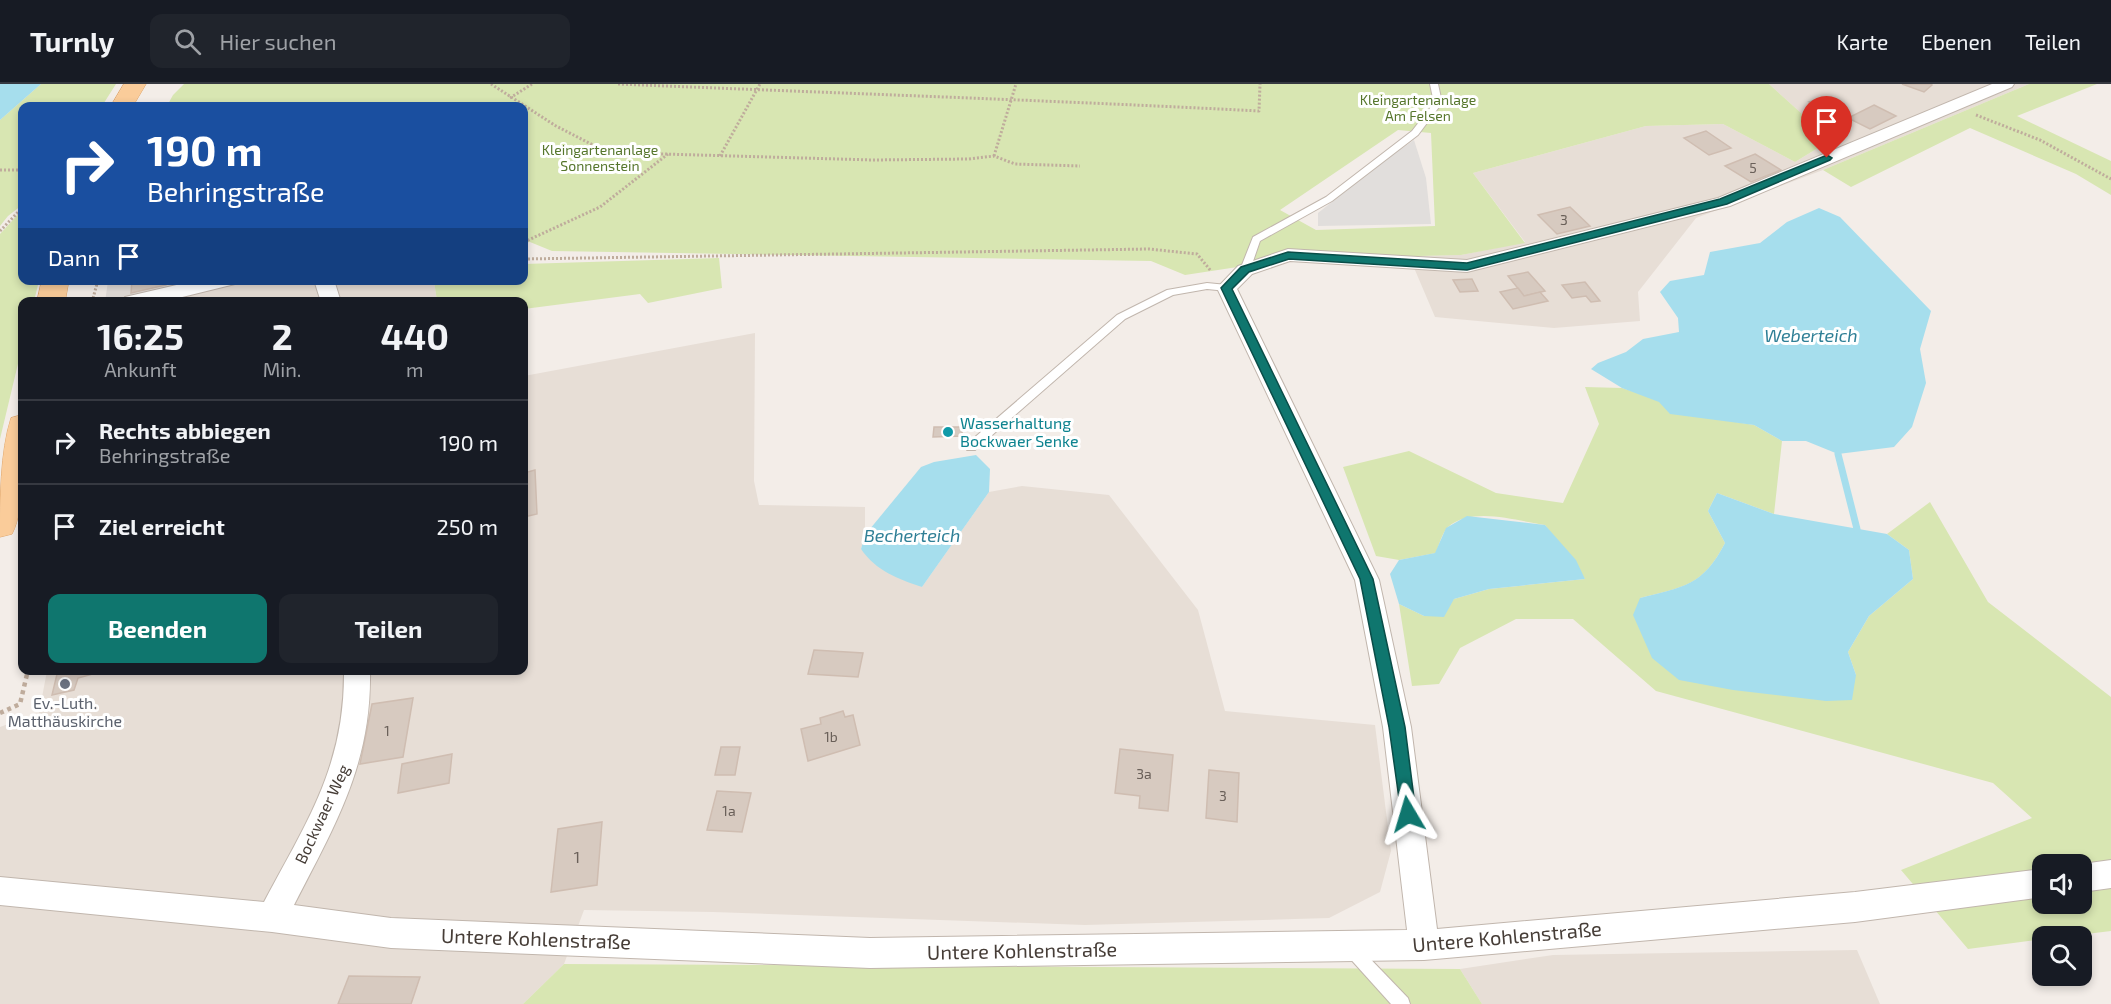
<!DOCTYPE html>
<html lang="de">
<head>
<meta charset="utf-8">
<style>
  :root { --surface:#171b24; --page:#20242c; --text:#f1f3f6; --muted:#9ea1a6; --line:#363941; --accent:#0f766e }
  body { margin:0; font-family:"Exo 2",sans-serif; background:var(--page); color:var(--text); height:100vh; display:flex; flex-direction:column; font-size:22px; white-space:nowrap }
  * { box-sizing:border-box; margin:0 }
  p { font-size:20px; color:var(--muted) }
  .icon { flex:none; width:33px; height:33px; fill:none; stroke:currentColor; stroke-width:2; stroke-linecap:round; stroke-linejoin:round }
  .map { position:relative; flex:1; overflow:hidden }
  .details { position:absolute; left:18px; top:213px; width:510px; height:378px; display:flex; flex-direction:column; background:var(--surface); border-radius:12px; box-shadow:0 3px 9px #0003 }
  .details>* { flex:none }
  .hud { position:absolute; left:18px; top:18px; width:510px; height:183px; border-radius:12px; box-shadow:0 3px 9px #0003; background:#1a4fa0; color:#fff; overflow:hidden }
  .buttons { position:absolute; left:2032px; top:770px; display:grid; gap:12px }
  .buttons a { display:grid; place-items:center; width:60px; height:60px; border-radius:12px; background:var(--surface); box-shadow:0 3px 9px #0003; font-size:30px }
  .pin { position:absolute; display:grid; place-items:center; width:51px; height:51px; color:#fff; margin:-62px -26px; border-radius:50% 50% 50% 0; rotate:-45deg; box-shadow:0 0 6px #0007 }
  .pin .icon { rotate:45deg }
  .me { position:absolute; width:66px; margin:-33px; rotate:353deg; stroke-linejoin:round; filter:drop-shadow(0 0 4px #0008) }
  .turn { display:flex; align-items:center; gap:21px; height:126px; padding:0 30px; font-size:27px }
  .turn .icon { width:78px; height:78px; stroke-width:2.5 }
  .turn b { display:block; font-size:42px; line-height:51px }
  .then { display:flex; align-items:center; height:57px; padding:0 30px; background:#0003; gap:12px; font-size:22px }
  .eta { display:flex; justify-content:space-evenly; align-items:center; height:102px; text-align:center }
  .eta b { font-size:36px; font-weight:700; line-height:42px }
  .action { display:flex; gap:12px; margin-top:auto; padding:12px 30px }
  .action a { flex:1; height:69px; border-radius:12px; background:var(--accent); color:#fff; font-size:24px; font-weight:700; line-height:69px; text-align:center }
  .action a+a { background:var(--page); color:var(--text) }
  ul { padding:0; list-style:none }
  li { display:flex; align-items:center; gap:18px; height:84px; padding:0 30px; border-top:2px solid var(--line) }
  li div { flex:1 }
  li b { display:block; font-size:22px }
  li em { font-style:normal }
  header { display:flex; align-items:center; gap:36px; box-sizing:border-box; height:84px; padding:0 30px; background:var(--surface); border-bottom:2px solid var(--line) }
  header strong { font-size:28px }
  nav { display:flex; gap:33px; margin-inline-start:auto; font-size:21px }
  .search { width:420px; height:54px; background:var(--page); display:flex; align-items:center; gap:15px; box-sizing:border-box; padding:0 21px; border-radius:12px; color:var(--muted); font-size:22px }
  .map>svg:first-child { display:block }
  .residential { fill:#e7ded6 }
  .industrial { fill:#e2ddd9 }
  .green { fill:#d8e6b2; fill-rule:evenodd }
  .parking { fill:#e1dedc }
  .water { fill:#a6deed }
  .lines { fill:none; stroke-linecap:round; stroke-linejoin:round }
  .stream { stroke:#a6deed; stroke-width:7 }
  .building { fill:#d7cac0; stroke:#cfbdb1; stroke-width:1.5 }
  .service-casing { stroke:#c1b6ad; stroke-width:2 }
  .minor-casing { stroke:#c1b6ad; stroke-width:2 }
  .primary-casing { stroke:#dfa56a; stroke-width:1 }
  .path-far1 { stroke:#bfac9c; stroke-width:3; stroke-dasharray:2 2; stroke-linecap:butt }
  .path { stroke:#bfac9c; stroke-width:4.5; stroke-dasharray:4 4; stroke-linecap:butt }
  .service { fill:#fff; fill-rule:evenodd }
  .minor { fill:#fff; fill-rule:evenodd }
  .primary { fill:#facc9a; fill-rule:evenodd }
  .route { fill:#0f766e; stroke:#0a4d48; stroke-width:1.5 }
  .culture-dot { fill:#0f9aa8; stroke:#fff; stroke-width:2 }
  .worship-dot { fill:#6b7280; stroke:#fff; stroke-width:2 }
  .labels { text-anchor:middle; stroke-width:6; stroke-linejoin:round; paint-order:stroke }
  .far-park-label { font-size:14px; fill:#56762c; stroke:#fff }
  .number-label { font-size:14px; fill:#6a6059 }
  .culture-label { font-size:16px; fill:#0d838f; stroke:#fff; text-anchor:start }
  .worship-label { font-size:16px; fill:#5b616d; stroke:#fff }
  .street-label { font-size:16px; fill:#463d37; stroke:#fff }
  .near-number-label { font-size:16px; fill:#6a6059 }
  .water-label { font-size:18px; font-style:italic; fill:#2f7f96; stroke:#fff }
  .near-street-label { font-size:20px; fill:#463d37; stroke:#fff }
</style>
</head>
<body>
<header>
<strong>Turnly</strong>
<div class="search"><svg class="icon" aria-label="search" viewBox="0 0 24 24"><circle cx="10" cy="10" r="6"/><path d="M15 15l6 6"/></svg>Hier suchen</div>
<nav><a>Karte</a><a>Ebenen</a><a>Teilen</a></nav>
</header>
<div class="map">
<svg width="2111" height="920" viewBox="0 0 2111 920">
  <rect width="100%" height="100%" fill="#f3ede8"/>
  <!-- residential -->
  <g class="residential">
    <polygon points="1769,0 2029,0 1823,86 1696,134 1638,208 1640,237 1554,244 1435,233 1409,172 1461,171 1525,158 1473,89 1646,42 1723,40 1795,78 1831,56"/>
    <polygon points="250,196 434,197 437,217 148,218"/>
    <polygon points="755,249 754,397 759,421 865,423 865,451 861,465 922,503 989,408 1022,402 1109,411 1198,526 1225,627 1375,641 1391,767 1380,808 1329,834 1085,841 713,828 584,826 564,880 523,920 0,920 0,643 39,629 47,587 524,586 524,292"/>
    <polygon points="1857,866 1880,920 1482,920 1460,885 1553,871"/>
  </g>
  <!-- industrial -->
  <polygon class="industrial" points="108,197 210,197 118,217 105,218"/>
  <!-- green -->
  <g class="green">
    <polygon points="41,0 116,0 102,22 22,22 22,121 8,132 0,142 0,36"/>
    <path d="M184 0H1769L1831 56 1795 78 1723 40 1646 42 1473 89 1525 159 1461 171 1291 175 1185 191 1151 177 552 167 530 158 524 159V22H167L173 11ZM1398 46 1431 49 1435 142 1316 146 1280 126Z"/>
    <polygon points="2029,0 2097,0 2017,32 2111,77 2111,111 2076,90 1970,44 1851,103 1823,86"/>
    <polygon points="22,126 22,196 39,197 34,217 22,218 22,263 0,355 0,150"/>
    <polygon points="719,174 722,204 648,219 640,210 524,225 524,218 437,217 434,197 524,196 524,180"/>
    <path d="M1585 303 1622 304 1718 335 1754 341 1782 357 1774 430 1717 409 1708 427 1725 459C1703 502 1684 503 1640 514L1856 591 1848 568 1869 532 1913 495 1909 466 1887 450 1930 418 1988 518 2111 613V847L2070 852H2043V855L1968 865 1901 786 2032 734 1993 699 1656 607 1573 535H1516L1460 564 1439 600 1412 602 1399 520 1424 532 1454 515 1489 505 1585 495 1545 441C1516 437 1473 422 1448 443 1442 449 1439 461 1436 469L1399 476 1376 472 1343 383 1409 367 1496 409 1563 419 1599 340ZM2043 780H2082V819H2043Z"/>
    <polygon points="564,880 1460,885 1482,920 523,920"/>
  </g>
  <!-- parking -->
  <polygon class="parking" points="1414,56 1426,94 1431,140 1318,142 1318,129 1385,76"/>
  <!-- water -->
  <g class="water">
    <polygon points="0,0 41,0 0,36"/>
    <polygon points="1819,124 1840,133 1931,227 1920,265 1926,299 1912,343 1894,363 1838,370 1806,357 1782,357 1754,341 1670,330 1659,318 1622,304 1591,285 1598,279 1626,268 1643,255 1679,248 1678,234 1660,208 1670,197 1704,191 1710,168 1760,159 1787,138"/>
    <path d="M976 371 990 385 989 408 922 503C898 495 876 487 861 465L865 451 921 383 934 378Z"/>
    <path d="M1717 409 1774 430 1887 450 1909 466 1913 495 1869 532 1848 568 1856 591 1852 616 1826 617 1733 606 1679 596 1652 574 1633 531 1640 514C1683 503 1703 502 1725 459L1708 427Z"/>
    <polygon points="1467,432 1545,441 1576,476 1585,495 1489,505 1454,515 1444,533 1424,532 1399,520 1390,490 1399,476 1435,469 1446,444"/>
  </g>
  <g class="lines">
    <!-- stream -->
    <polyline class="stream" points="1838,370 1857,445"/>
  </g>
  <!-- building -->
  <g class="building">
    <polygon points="1902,0 1931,0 1932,1 1924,8"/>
    <polygon points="1821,14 1837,23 1825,27 1809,18"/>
    <polygon points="1874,21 1896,32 1870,45 1848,34"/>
    <polygon points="1706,47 1731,64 1709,71 1684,54"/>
    <polygon points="1755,70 1781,86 1751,98 1725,82"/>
    <polygon points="1570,123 1590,142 1557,150 1538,131"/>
    <polygon points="1528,188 1545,207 1524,212 1508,192"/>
    <polygon points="1472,195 1478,207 1460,208 1453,196"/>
    <polygon points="132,196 166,196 166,201 131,209"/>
    <polygon points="1585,198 1600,217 1591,218 1586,212 1572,214 1562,201"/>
    <polygon points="1518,204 1524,212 1540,208 1548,217 1513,225 1500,208"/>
    <polygon points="934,343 962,343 962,352 933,353"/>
    <polygon points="535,386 537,430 524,433 524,389"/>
    <polygon points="814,566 863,569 858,593 808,590"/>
    <polygon points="58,586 107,586 78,594 74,606 52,611"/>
    <polygon points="413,614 403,673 360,680 372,620"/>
    <polygon points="843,627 845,633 853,631 860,661 808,677 801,645 821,640 820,634"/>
    <polygon points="721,663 740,663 735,691 715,691"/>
    <polygon points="1120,665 1173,671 1168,727 1139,724 1140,712 1115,709"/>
    <polygon points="452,670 449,699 398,709 402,680"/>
    <polygon points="1209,686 1239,689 1237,738 1206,734"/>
    <polygon points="717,707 751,709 742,748 707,746"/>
    <polygon points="602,738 597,801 551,808 558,745"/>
    <polygon points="349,892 420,893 411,920 338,920"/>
  </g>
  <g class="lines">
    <defs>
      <g id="service">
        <polygon points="1430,0 1438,0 1442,19 1418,51 1332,117 1260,157 1250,186 1248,188 1242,188 1240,186 1253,153 1326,113 1412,47 1434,19"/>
        <polygon points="1207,199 1227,201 1232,204 1227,207 1207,205 1173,211 1125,235 975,366 967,366 965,363 967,360 1117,231 1167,206"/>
        <polygon points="1351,857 1356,860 1408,914 1410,920 1391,920 1346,870 1343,865 1346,860"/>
      </g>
      <g id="minor">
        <path d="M1992 0H2014L2012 3 1730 122 1467 188 1290 177 1252 190 1237 205 1379 496 1411 643 1437 845 1855 808 2043 785V813L1855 838 1424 876 870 884 391 864 272 848 0 821V793L264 818C307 737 345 682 344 586H370C372 680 335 741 294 821L391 834 870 854 1407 846 1383 643 1355 496 1217 204 1238 182 1288 165 1467 176 1718 114Z"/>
        <polygon points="198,196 237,196 235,200 162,218 122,218 125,213"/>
        <polygon points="314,196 334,196 341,218 321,218"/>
        <polygon points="2111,776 2111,804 2082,808 2082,780"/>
      </g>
      <g id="primary">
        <polygon points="124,0 146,0 133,22 111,22"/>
        <polygon points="42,196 69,196 65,218 37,218"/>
        <path d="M22 331C25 362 26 423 12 450L0 453C0 416 0 368 11 334Z"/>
      </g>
    </defs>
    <!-- service casing -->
    <use href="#service" class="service-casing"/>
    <!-- minor casing -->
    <use href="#minor" class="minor-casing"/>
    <!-- primary casing -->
    <use href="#primary" class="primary-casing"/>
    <!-- path-far1 -->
    <g class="path-far1">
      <polyline points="491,0 556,42 593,61 628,69 873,76 969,75 994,72 1015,80 1080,82"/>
      <path d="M618 0C832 9 1045 16 1259 27L1260 0"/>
      <polyline points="510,14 532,0"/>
      <polyline points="1976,31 2040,56 2111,95"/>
      <polyline points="720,72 760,0"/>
      <polyline points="994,72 1016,0"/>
      <polyline points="0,86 22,86"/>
      <polyline points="0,147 22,124"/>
      <polyline points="524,158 600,123 668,70"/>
      <polyline points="524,175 1149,165 1197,170 1211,187"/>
      <polyline points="92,218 98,196"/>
    </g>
    <!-- path -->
    <polyline class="path" points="0,629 20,620 28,586"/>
    <!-- service -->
    <use href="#service" class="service"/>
    <!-- minor -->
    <use href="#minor" class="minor"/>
    <!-- primary -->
    <use href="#primary" class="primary"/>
  </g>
  <!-- route -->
  <polygon class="route" points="1827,71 1832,74 1830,76 1727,120 1467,186 1289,175 1249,188 1232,205 1373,495 1405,643 1416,730 1414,736 1408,738 1402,736 1389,643 1360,495 1221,204 1241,183 1288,168 1467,179 1720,115"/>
  <!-- markers -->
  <circle class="culture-dot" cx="948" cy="348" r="6"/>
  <circle class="worship-dot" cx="65" cy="600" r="6"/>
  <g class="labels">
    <!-- far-park labels -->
    <g class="far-park-label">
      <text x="1418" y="21">Kleingartenanlage<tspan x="1418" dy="16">Am Felsen</tspan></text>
      <text x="600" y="71">Kleingartenanlage<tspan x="600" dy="16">Sonnenstein</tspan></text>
    </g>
    <!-- number labels -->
    <g class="number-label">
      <text x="1753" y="89">5</text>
      <text x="1564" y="141">3</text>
      <text x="387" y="652">1</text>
      <text x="831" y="658">1b</text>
      <text x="1144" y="695">3a</text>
      <text x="1223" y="717">3</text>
      <text x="729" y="732">1a</text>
    </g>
    <!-- culture labels -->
    <g class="culture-label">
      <text x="960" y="345">Wasserhaltung<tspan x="960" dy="18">Bockwaer Senke</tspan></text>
    </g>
    <!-- worship labels -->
    <g class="worship-label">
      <text x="65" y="625">Ev.-Luth.<tspan x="65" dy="18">Matthäuskirche</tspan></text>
    </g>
    <!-- street labels -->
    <g class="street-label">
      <text transform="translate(322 730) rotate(-65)" y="6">Bockwaer Weg</text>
    </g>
    <!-- near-number labels -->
    <g class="near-number-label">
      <text x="577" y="779">1</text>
    </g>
    <!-- water labels -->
    <g class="water-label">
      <text x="1811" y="258">Weberteich</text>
      <text x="912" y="458">Becherteich</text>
    </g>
    <!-- near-street labels -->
    <g class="near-street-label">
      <text transform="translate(1507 853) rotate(-5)" y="7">Untere Kohlenstraße</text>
      <text transform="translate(536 855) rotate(2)" y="7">Untere Kohlenstraße</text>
      <text transform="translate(1022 867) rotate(-1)" y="7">Untere Kohlenstraße</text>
    </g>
  </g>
</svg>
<div class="buttons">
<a><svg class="icon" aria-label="sound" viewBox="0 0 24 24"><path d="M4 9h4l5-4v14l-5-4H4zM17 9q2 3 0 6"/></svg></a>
<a><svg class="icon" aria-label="search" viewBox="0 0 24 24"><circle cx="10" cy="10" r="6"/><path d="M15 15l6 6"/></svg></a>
</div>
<div class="pin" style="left:1827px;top:74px;background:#d93025"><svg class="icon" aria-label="arrive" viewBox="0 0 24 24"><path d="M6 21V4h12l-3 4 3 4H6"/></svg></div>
<svg class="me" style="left:1408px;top:730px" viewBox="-20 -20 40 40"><path d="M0-17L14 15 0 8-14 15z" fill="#0f766e" stroke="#fff" stroke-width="4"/></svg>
<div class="hud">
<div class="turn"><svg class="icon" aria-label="right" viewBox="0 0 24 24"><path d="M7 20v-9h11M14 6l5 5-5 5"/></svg><div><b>190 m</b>Behringstraße</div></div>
<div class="then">Dann<svg class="icon" aria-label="arrive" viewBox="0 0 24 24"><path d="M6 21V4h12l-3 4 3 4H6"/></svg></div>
</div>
<section class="details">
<div class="eta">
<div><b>16:25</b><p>Ankunft</p></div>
<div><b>2</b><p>Min.</p></div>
<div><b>440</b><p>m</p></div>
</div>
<ul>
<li><svg class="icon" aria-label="right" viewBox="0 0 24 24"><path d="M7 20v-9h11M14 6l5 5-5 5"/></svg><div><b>Rechts abbiegen</b><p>Behringstraße</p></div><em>190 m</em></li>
<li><svg class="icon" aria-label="arrive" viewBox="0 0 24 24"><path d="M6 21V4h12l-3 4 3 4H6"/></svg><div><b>Ziel erreicht</b></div><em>250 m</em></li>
</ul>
<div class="action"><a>Beenden</a><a>Teilen</a></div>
</section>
</div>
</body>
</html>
